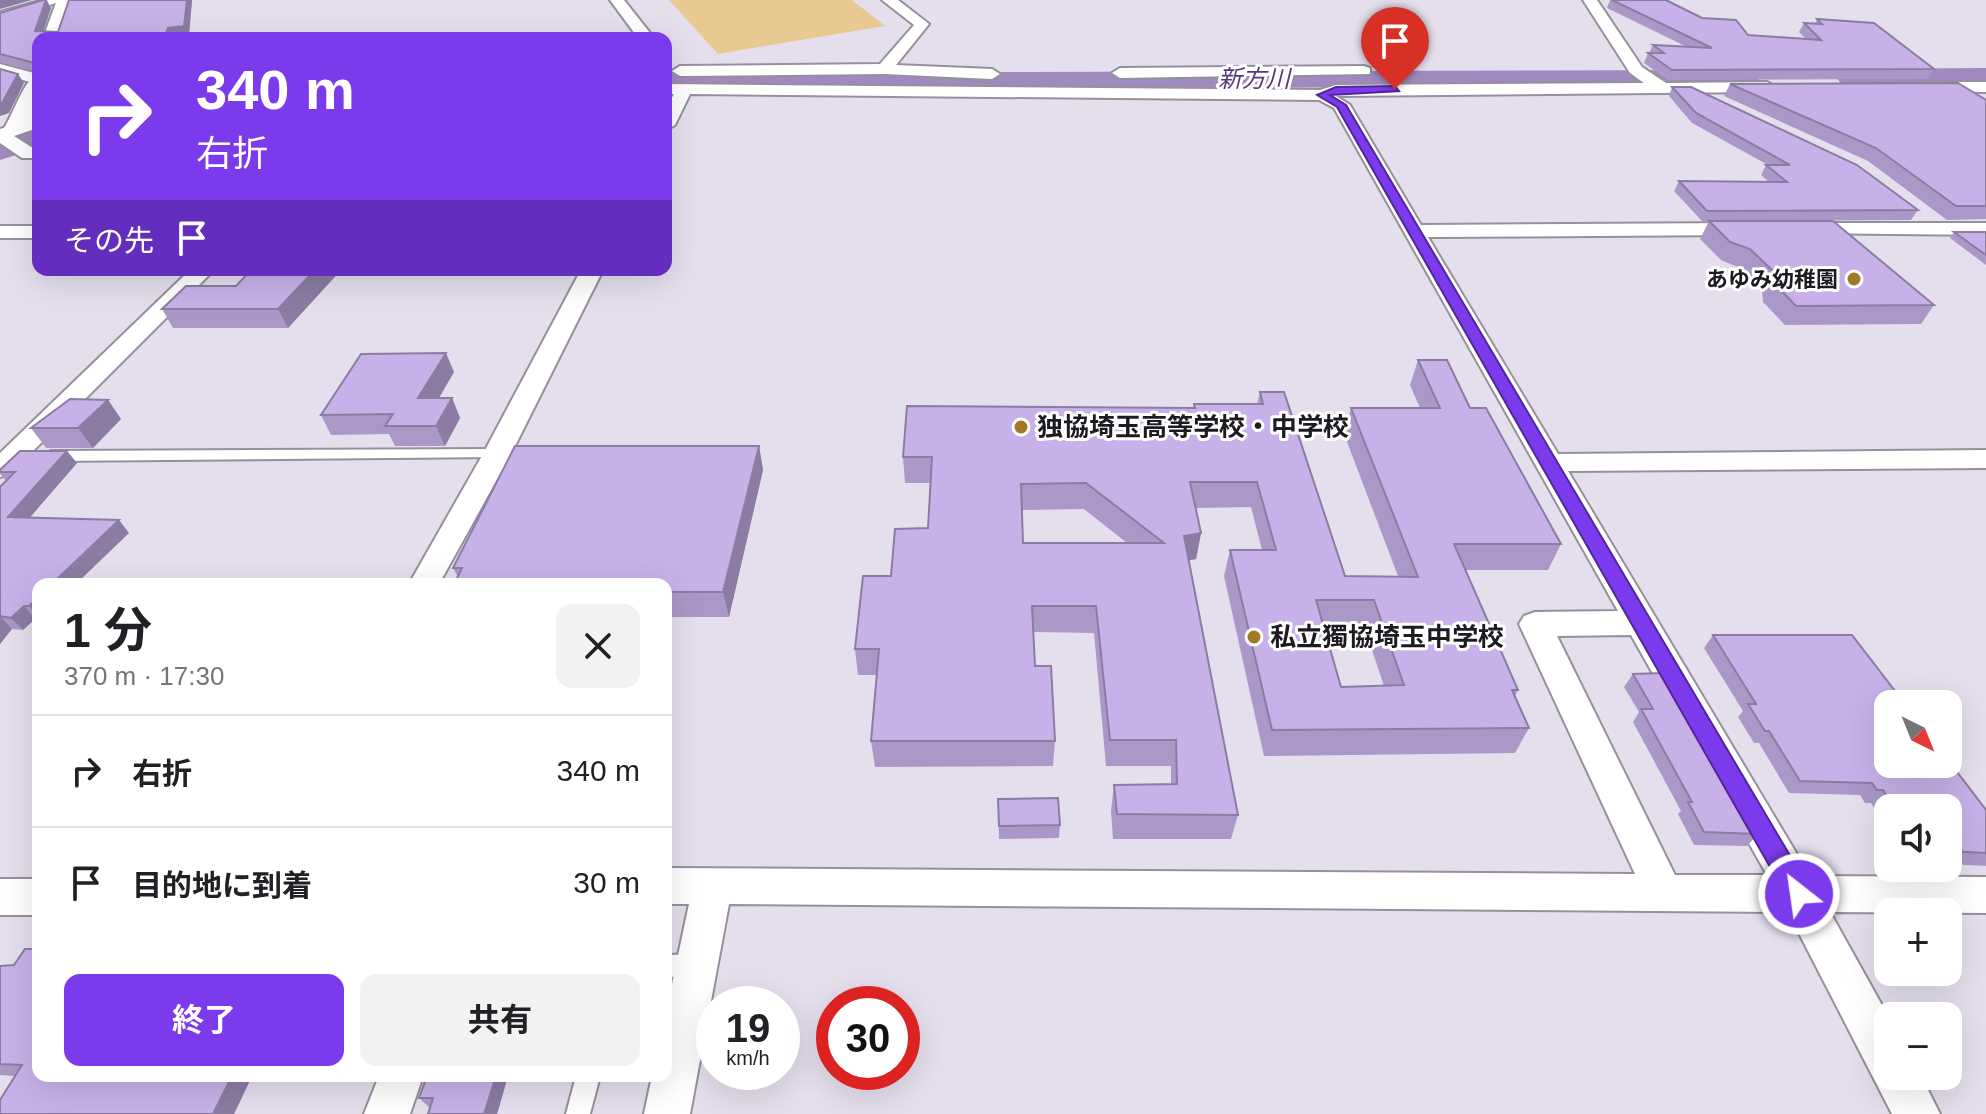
<!DOCTYPE html>
<html lang="ja">
<head>
<meta charset="utf-8">
<style>
  :root { --surface:#fff; --page:#f2f2f2; --text:#202124; --muted:#757577; --line:#e0e0e0; --accent:#7c3aed }
  body { margin:0; font-family:Arial,"Noto Sans JP",sans-serif; background:var(--page); color:var(--text); height:100vh; display:flex; flex-direction:column; font-size:30px; white-space:nowrap }
  * { box-sizing:border-box; margin:0 }
  p { font-size:26px; color:var(--muted) }
  .icon { flex:none; width:44px; height:44px; fill:none; stroke:currentColor; stroke-width:2; stroke-linecap:round; stroke-linejoin:round }
  .map { position:relative; flex:1; overflow:hidden }
  .panel { position:absolute; left:32px; top:578px; width:640px; height:504px; display:flex; flex-direction:column; background:var(--surface); border-radius:16px; box-shadow:0 8px 32px #0002 }
  .panel>* { flex:none }
  .banner { position:absolute; left:32px; top:32px; width:640px; height:244px; border-radius:16px; box-shadow:0 8px 32px #0002; background:#7c3aed; color:#fff; overflow:hidden }
  .needle { width:52px; rotate:137deg }
  .tools { position:absolute; left:1874px; top:690px; display:grid; gap:16px }
  .tools a { display:grid; place-items:center; width:88px; height:88px; border-radius:16px; background:var(--surface); box-shadow:0 8px 32px #0002; font-size:40px }
  .speed { position:absolute; left:696px; top:986px; display:flex; gap:16px; font-size:40px; font-weight:700; text-align:center }
  .speed>* { display:grid; place-content:center; width:104px; height:104px; border-radius:50%; background:var(--surface); box-shadow:0 8px 32px #0002; line-height:1 }
  .speed small { font-size:20px; font-weight:400 }
  .speed .limit { border:12px solid #d22; background:#fff; color:#111 }
  .pin { position:absolute; display:grid; place-items:center; width:68px; height:68px; color:#fff; margin:-82px -34px; border-radius:50% 50% 50% 0; rotate:-45deg; box-shadow:0 0 8px #0007 }
  .pin .icon { rotate:45deg }
  .me { position:absolute; width:88px; margin:-44px; rotate:330deg; stroke-linejoin:round; filter:drop-shadow(0 0 6px #0008) }
  .turn { display:flex; align-items:center; gap:28px; height:168px; padding:0 32px; font-size:36px }
  .turn .icon { width:104px; height:104px; stroke-width:2.5 }
  .turn b { display:block; font-size:56px; line-height:68px }
  .then { display:flex; align-items:center; height:76px; padding:0 32px; background:#0003; gap:16px; font-size:30px }
  .round { display:grid; place-items:center; flex:none; width:84px; height:84px; border-radius:16px; background:var(--page) }
  .overview { display:flex; align-items:center; justify-content:space-between; height:136px; padding:0 32px }
  h1 { font-size:48px; font-weight:700; line-height:60px }
  .primary-button { display:flex; gap:16px; margin-top:auto; padding:16px 32px }
  .primary-button a { flex:1; height:92px; border-radius:16px; background:var(--accent); color:#fff; font-size:32px; font-weight:700; line-height:92px; text-align:center }
  .primary-button a+a { background:var(--page); color:var(--text) }
  ul { padding:0; list-style:none }
  li { display:flex; align-items:center; gap:24px; height:112px; padding:0 32px; border-top:2px solid var(--line) }
  li div { flex:1 }
  li b { display:block; font-size:30px }
  li em { font-style:normal }
  .map>svg:first-child { display:block }
  .green { fill:#e7c991 }
  .lines { fill:none; stroke-linecap:round; stroke-linejoin:round }
  .river { fill:#a089bf; fill-rule:evenodd }
  .service-casing { stroke:#95909c; stroke-width:4 }
  .minor-casing { stroke:#95909c; stroke-width:4 }
  .tertiary-casing { stroke:#95909c; stroke-width:4 }
  .service { fill:#fff; fill-rule:evenodd }
  .minor { fill:#fff; fill-rule:evenodd }
  .tertiary { fill:#fff; fill-rule:evenodd }
  .wall { fill:#ac98c8; fill-rule:evenodd }
  .shaded-wall { fill:#8c7ca3 }
  .building { fill:#c8b1e9; stroke:#8c7ca3; stroke-width:2; fill-rule:evenodd }
  .route { fill:#7c3aed; stroke:#51269a; stroke-width:2 }
  .poi-dot { fill:#a07926; stroke:#fff; stroke-width:3 }
  .labels { text-anchor:middle; stroke-width:6; stroke-linejoin:round; paint-order:stroke }
  .far-poi-label { font-size:22px; font-weight:bold; fill:#1d1b20; stroke:#fff; text-anchor:end }
  .far-water-label { font-size:24px; font-style:italic; fill:#57387a; stroke:#fff }
  .poi-label { font-size:26px; font-weight:bold; fill:#1d1b20; stroke:#fff; text-anchor:start }
</style>
</head>
<body>
<div class="map">
<svg width="1986" height="1114" viewBox="0 0 1986 1114">
  <rect width="100%" height="100%" fill="#e5dfed"/>
  <!-- green -->
  <polygon class="green" points="669,0 852,0 885,26 718,54"/>
  <g class="lines">
    <!-- river -->
    <g class="river">
      <polygon points="1986,68 1986,86 1852,87 1841,84 1837,78 1841,72 1852,69"/>
      <polygon points="1744,70 1755,73 1759,79 1755,85 666,91 666,73"/>
      <polygon points="38,127 38,148 0,160 0,139"/>
    </g>
    <defs>
      <g id="service">
        <polygon points="497,449 504,454 502,457 51,461 44,456 51,451"/>
        <polygon points="696,954 704,957 707,965 704,973 696,976 666,977 666,955"/>
        <polygon points="576,1076 600,1076 590,1114 566,1114"/>
      </g>
      <g id="minor">
        <polygon points="43,0 65,0 0,21 0,12"/>
        <polygon points="610,0 624,0 654,38 638,38"/>
        <polygon points="882,0 898,0 929,24 896,65 992,69 1000,74 992,79 884,74 680,76 672,71 680,66 880,64 914,25"/>
        <path d="M1583 0H1597L1642 67 1666 83 1767 82 1775 87 1767 92 1336 96 1350 105 1421 225 1744 223 1754 229 1744 235 1428 237 1558 454 1986 450V468L1568 471 1810 876 1986 877V913L1830 912 1888 1016V1076H1921L1940 1114H1892L1788 912 729 904 690 1114H644L652 1076H666V1012L689 904H666V868L1635 874 1519 624 1524 616 1535 612 1618 611 1334 108 1319 100 690 94 675 125 666 130V108L674 94H666V84L1320 90 1336 85 1644 83 1630 73ZM1631 635 1767 875H1675L1557 636Z"/>
        <polygon points="0,64 38,74 38,84 0,74"/>
        <polygon points="1364,66 1370,68 1370,74 1120,78 1112,73 1120,68"/>
        <polygon points="1923,82 1986,82 1986,92 1917,91 1915,87"/>
        <polygon points="38,117 38,128 14,136 36,150 36,158 22,158 0,143 0,129"/>
        <polygon points="1804,223 1986,223 1986,235 1797,233 1794,229"/>
        <rect x="0" y="226" width="38" height="12"/>
        <polygon points="190,270 214,270 10,474 0,477 0,453"/>
        <polygon points="581,270 603,270 511,454 439,584 409,584 483,454"/>
        <rect x="0" y="879" width="38" height="36"/>
        <polygon points="379,1076 423,1076 410,1114 364,1114"/>
      </g>
      <g id="tertiary">
        <polygon points="57,0 75,0 63,38 43,38"/>
        <path d="M38 74V110L23 133H7L4 128C13 115 25 77 38 74Z"/>
      </g>
    </defs>
    <!-- service casing -->
    <use href="#service" class="service-casing"/>
    <!-- minor casing -->
    <use href="#minor" class="minor-casing"/>
    <!-- tertiary casing -->
    <use href="#tertiary" class="tertiary-casing"/>
    <!-- service -->
    <use href="#service" class="service"/>
    <!-- minor -->
    <use href="#minor" class="minor"/>
    <!-- tertiary -->
    <use href="#tertiary" class="tertiary"/>
  </g>
  <!-- wall -->
  <g class="wall">
    <polygon points="47,0 51,8 43,31 58,32 69,0 192,0 189,35 173,38 35,71 0,62 0,13"/>
    <polygon points="1610,0 1666,0 1702,18 1748,35 1806,39 1799,32 1804,23 1815,24 1817,19 1934,69 1928,79 1668,80 1644,63 1648,53 1649,53 1653,45 1685,46 1607,8"/>
    <polygon points="1730,84 1986,100 1986,219 1947,220 1868,161 1724,96"/>
    <polygon points="1672,87 1918,210 1911,220 1702,221 1674,191 1679,181 1769,182 1761,175 1766,165 1768,165 1692,123 1669,96"/>
    <polygon points="1709,221 1934,305 1921,324 1785,325 1763,302 1762,289 1740,268 1721,260 1700,239"/>
    <polygon points="1954,232 1986,232 1986,265 1950,238"/>
    <polygon points="341,270 288,328 173,328 162,309 236,286"/>
    <path d="M1418 360 1470 408 1561 544 1548 570H1465L1518 690 1515 696 1529 728 1515 753 1264 756 1224 576 1230 550H1262L1251 507 1196 508 1201 533 1196 559 1189 560 1238 815 1231 839H1113L1111 811 1114 785 1171 784V766H1106L1094 633 1033 632 1035 666 1055 741 1053 766 875 767 871 741 877 675H858L855 649 891 576 928 528 930 483H905L903 457 1193 408 1194 404H1257L1260 392 1345 576H1398L1344 434 1351 408H1420L1410 385ZM1084 509 1127 543H1023L1022 510ZM1323 626H1364L1384 686 1341 687Z"/>
    <polygon points="454,372 439,398 452,398 460,418 445,446 395,446 389,434 331,435 321,415"/>
    <polygon points="108,400 121,419 93,448 46,448 31,428"/>
    <polygon points="759,446 763,470 729,617 666,617 666,584 458,577 453,568"/>
    <polygon points="77,463 30,517 129,533 38,584 38,619 35,619 23,630 12,629 0,644 0,487 6,481 0,474 0,470"/>
    <polygon points="1713,635 1986,810 1986,866 1948,864 1948,808 1888,808 1888,830 1871,803 1865,803 1860,795 1789,793 1759,743 1754,743 1738,717 1743,711 1704,648"/>
    <polygon points="1633,674 1758,834 1747,846 1694,845 1678,814 1681,811 1633,722 1639,712 1624,687"/>
    <polygon points="998,799 1060,825 1059,838 999,839"/>
    <polygon points="0,966 38,1076 252,1076 234,1114 0,1114 15,1076 0,1075"/>
    <polygon points="508,1076 497,1114 428,1114 430,1108 419,1098"/>
  </g>
  <!-- shaded-wall -->
  <g class="shaded-wall">
    <polygon points="0,0 32,0 0,9"/>
    <polygon points="46,0 51,8 41,38 35,31"/>
    <polygon points="187,0 192,0 189,35 164,38 168,28"/>
    <polygon points="18,74 24,83 9,113 0,116 0,104"/>
    <polygon points="315,270 341,270 288,328 278,309"/>
    <polygon points="446,353 454,372 427,418 418,398"/>
    <polygon points="452,398 460,418 445,446 436,426"/>
    <polygon points="108,400 121,419 93,448 78,428"/>
    <polygon points="759,446 763,470 729,617 723,592"/>
    <polygon points="67,451 77,463 19,530 8,517"/>
    <polygon points="119,520 129,533 76,584 52,584"/>
    <polygon points="1201,533 1196,559 1180,562 1184,536"/>
    <polygon points="38,598 38,617 29,606"/>
    <polygon points="24,606 35,619 23,630 11,618"/>
    <polygon points="0,616 12,629 0,644"/>
    <polygon points="232,1076 252,1076 234,1114 213,1114"/>
    <polygon points="496,1076 508,1076 497,1114 484,1114"/>
  </g>
  <!-- building -->
  <g class="building">
    <polygon points="43,0 46,0 35,31 58,32 69,0 187,0 184,26 168,28 164,38 38,38 38,93 35,93 35,63 0,54 0,13"/>
    <polygon points="1612,0 1666,0 1702,18 1736,20 1748,35 1821,40 1804,23 1822,24 1817,19 1874,23 1934,69 1672,70 1648,53 1664,53 1653,45 1712,48"/>
    <polygon points="0,69 18,74 2,103 0,104"/>
    <polygon points="1958,83 1986,100 1986,206 1956,206 1876,148 1730,84"/>
    <polygon points="1672,87 1691,87 1857,165 1918,210 1707,211 1679,181 1787,182 1766,165 1790,165 1696,113"/>
    <polygon points="1709,221 1833,221 1934,305 1796,306 1774,283 1772,270 1750,249 1730,242"/>
    <polygon points="1954,232 1986,232 1986,255"/>
    <polygon points="251,270 315,270 278,309 162,309 186,286 236,286"/>
    <polygon points="446,353 418,398 452,398 436,426 385,426 393,414 321,415 361,354"/>
    <path d="M1418 360H1447L1470 408H1486L1561 544H1454L1518 690H1512L1529 728 1272 730 1230 550H1276L1257 482H1190L1201 533 1184 536 1238 815 1117 814 1114 785 1177 784 1176 740H1110L1096 606H1032L1035 666H1051L1055 741H871L879 649H855L863 576H891L895 529 928 528 932 457H903L907 406 1195 408 1194 404H1263L1260 392H1284L1345 576 1418 577 1351 408H1440ZM1086 483 1164 543H1023L1021 484ZM1316 600H1374L1404 685 1341 687Z"/>
    <polygon points="70,399 108,400 78,428 31,428"/>
    <polygon points="515,446 759,446 723,592 666,592 666,584 454,584 462,568 453,568"/>
    <polygon points="20,451 67,451 8,517 119,520 52,584 38,584 38,598 29,606 24,606 11,618 0,616 0,487 15,472 0,472 0,470"/>
    <polygon points="1713,635 1852,635 1905,704 1888,704 1888,764 1948,764 1948,760 1986,810 1986,853 1948,851 1948,808 1894,808 1883,790 1877,790 1872,783 1800,781 1769,731 1765,731 1748,704 1756,704"/>
    <polygon points="1665,673 1758,834 1704,832 1688,802 1692,802 1641,709 1653,709 1633,674"/>
    <polygon points="1058,798 1060,825 999,826 998,799"/>
    <polygon points="25,949 38,949 38,1076 232,1076 213,1114 0,1114 0,1100 22,1065 0,1064 0,966 14,965"/>
    <polygon points="427,1076 496,1076 484,1114 428,1114 433,1098 419,1098"/>
  </g>
  <!-- route -->
  <polygon class="route" points="1395,86 1399,91 1330,95 1346,105 1808,886 1811,894 1808,902 1799,905 1790,902 1337,107 1317,95 1336,87"/>
  <!-- markers -->
  <g class="poi-dot">
    <circle cx="1854" cy="279" r="8"/>
    <circle cx="1021" cy="427" r="8"/>
    <circle cx="1254" cy="637" r="8"/>
  </g>
  <g class="labels">
    <!-- far-poi labels -->
    <g class="far-poi-label">
      <text x="1838" y="287">あゆみ幼稚園</text>
    </g>
    <!-- far-water labels -->
    <g class="far-water-label">
      <text x="1254" y="87">新方川</text>
    </g>
    <!-- poi labels -->
    <g class="poi-label">
      <text x="1037" y="436">独協埼玉高等学校・中学校</text>
      <text x="1270" y="646">私立獨協埼玉中学校</text>
    </g>
  </g>
</svg>
<div class="tools">
<a><svg class="needle" viewBox="-14 -14 28 28"><path d="M0-13l5 13h-10z" fill="#e53935"/><path d="M0 13l5-13h-10z" fill="#757577"/></svg></a>
<a><svg class="icon" aria-label="sound" viewBox="0 0 24 24"><path d="M4 9h4l5-4v14l-5-4H4zM17 9q2 3 0 6"/></svg></a>
<a>+</a>
<a>−</a>
</div>
<div class="speed"><div>19<small>km/h</small></div><div class="limit">30</div></div>
<div class="pin" style="left:1395px;top:89px;background:#d93025"><svg class="icon" aria-label="arrive" viewBox="0 0 24 24"><path d="M6 21V4h12l-3 4 3 4H6"/></svg></div>
<svg class="me" style="left:1799px;top:894px" viewBox="-20 -20 40 40"><circle r="17" fill="#7c3aed" stroke="#fff" stroke-width="3"/><path d="M0-11L8 9 0 5-8 9z" fill="#fff"/></svg>
<div class="banner">
<div class="turn"><svg class="icon" aria-label="right" viewBox="0 0 24 24"><path d="M7 20v-9h11M14 6l5 5-5 5"/></svg><div><b>340 m</b>右折</div></div>
<div class="then">その先<svg class="icon" aria-label="arrive" viewBox="0 0 24 24"><path d="M6 21V4h12l-3 4 3 4H6"/></svg></div>
</div>
<section class="panel">
<div class="overview"><div><h1>1 分</h1><p>370 m · 17:30</p></div><a class="round"><svg class="icon" aria-label="close" viewBox="0 0 24 24"><path d="M6 6l12 12M18 6L6 18"/></svg></a></div>
<ul>
<li><svg class="icon" aria-label="right" viewBox="0 0 24 24"><path d="M7 20v-9h11M14 6l5 5-5 5"/></svg><div><b>右折</b></div><em>340 m</em></li>
<li><svg class="icon" aria-label="arrive" viewBox="0 0 24 24"><path d="M6 21V4h12l-3 4 3 4H6"/></svg><div><b>目的地に到着</b></div><em>30 m</em></li>
</ul>
<div class="primary-button"><a>終了</a><a>共有</a></div>
</section>
</div>
</body>
</html>
